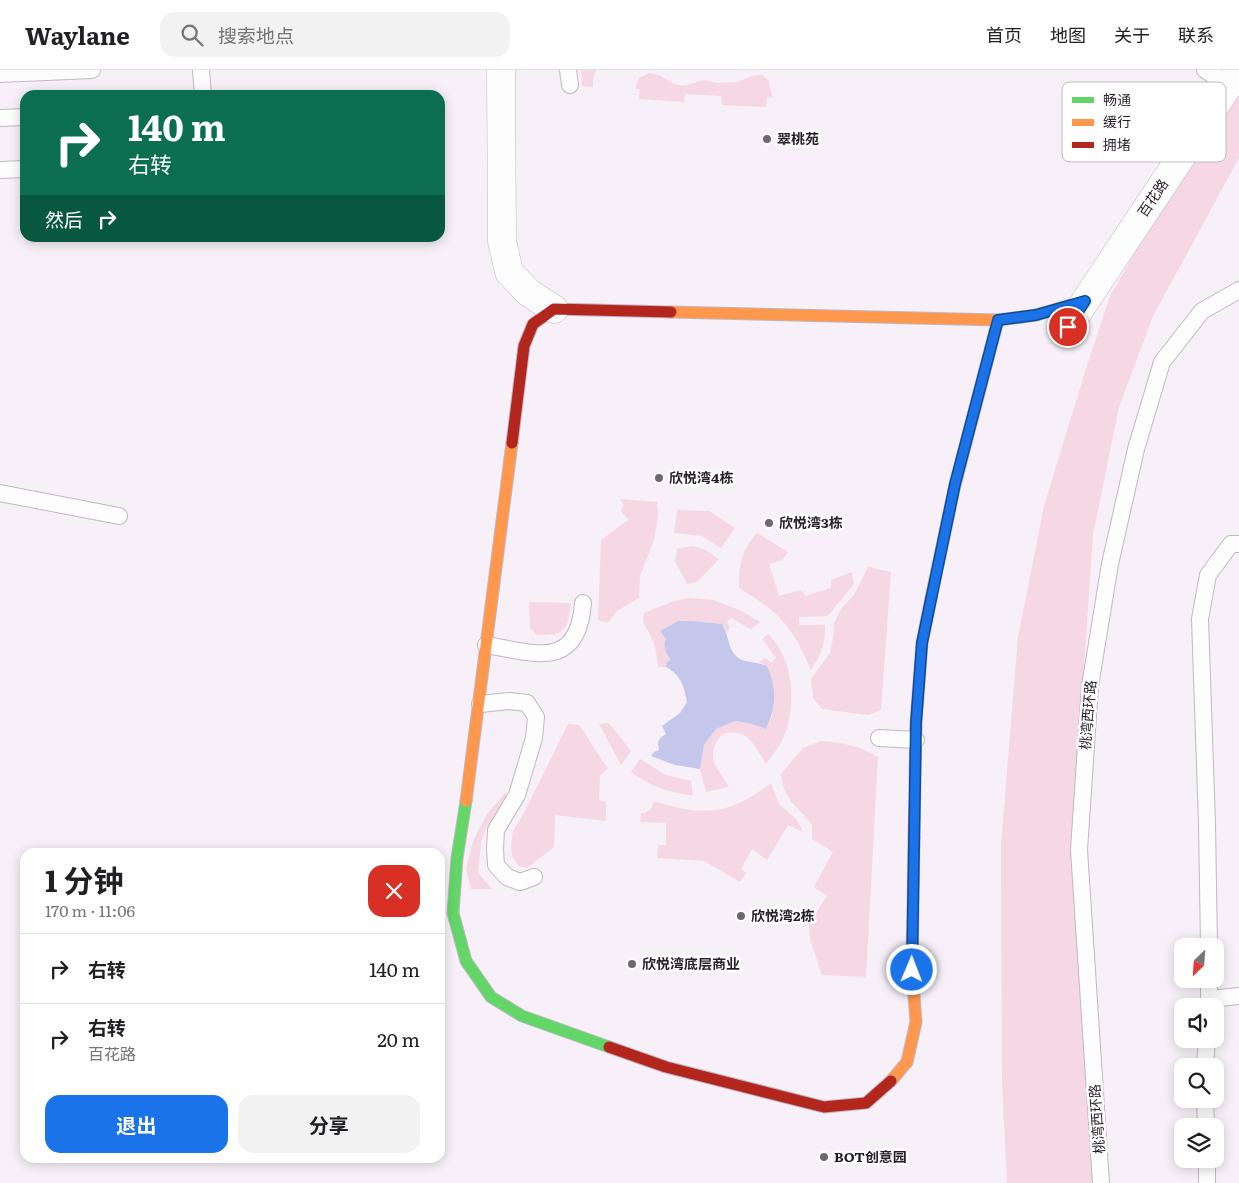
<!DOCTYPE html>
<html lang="zh">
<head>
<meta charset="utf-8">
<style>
  :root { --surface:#fff; --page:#f2f2f2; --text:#202124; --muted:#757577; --line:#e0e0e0; --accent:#1a73e8 }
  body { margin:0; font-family:Literata,"Noto Sans SC",serif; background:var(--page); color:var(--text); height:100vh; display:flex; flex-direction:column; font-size:19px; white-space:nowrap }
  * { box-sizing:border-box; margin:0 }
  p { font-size:16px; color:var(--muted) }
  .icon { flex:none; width:28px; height:28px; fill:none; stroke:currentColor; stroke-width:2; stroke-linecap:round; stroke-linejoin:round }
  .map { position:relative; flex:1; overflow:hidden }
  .drawer { position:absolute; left:20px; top:778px; width:425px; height:315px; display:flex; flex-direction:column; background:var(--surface); border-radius:15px; box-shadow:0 2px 12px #0003 }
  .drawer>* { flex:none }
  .guide { position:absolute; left:20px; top:20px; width:425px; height:152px; border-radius:15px; box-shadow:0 2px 12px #0003; background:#0b6e4f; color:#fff; overflow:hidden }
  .needle { width:32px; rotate:205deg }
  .fabs { position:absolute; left:1174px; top:868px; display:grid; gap:10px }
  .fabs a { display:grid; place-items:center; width:50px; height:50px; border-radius:10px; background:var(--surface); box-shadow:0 2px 12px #0003; font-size:25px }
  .pin { position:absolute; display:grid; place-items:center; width:42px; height:42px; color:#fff; margin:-21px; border:2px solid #fff; border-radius:50%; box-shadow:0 1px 5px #0007 }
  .me { position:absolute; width:55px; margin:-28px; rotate:1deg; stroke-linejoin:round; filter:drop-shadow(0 0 4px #0008) }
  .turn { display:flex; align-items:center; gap:18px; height:105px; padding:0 25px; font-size:22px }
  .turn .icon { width:65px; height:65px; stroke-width:2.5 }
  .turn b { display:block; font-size:35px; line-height:42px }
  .then { display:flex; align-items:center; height:48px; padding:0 25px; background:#0003; gap:10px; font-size:19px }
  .round { display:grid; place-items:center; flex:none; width:52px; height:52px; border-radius:15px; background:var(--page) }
  .head { display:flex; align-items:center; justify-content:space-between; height:85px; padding:0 25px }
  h1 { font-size:30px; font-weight:700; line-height:38px }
  .button { display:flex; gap:10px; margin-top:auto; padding:10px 25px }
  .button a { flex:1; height:58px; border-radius:15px; background:var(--accent); color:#fff; font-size:20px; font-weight:700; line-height:58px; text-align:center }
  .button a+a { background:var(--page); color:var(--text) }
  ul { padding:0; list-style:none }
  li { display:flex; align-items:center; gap:15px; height:70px; padding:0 25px; border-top:1px solid var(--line) }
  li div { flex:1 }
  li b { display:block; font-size:19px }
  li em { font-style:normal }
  header { display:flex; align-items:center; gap:30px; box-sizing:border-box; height:70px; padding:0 25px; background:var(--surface); border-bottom:1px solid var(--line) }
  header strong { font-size:24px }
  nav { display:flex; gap:28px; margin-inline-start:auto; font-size:18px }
  .search { width:350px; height:45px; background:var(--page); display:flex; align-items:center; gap:12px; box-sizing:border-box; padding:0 18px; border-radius:15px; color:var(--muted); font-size:19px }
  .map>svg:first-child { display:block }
  .green { fill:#f5d8e3 }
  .water { fill:#c4c6ec }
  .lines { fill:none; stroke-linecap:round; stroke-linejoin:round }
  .lane-casing { stroke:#bfb8c1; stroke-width:18 }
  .street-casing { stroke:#bfb8c1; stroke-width:29 }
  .fast-casing { stroke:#bfb8c1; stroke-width:13 }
  .slow-casing { stroke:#bfb8c1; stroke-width:13 }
  .jam-casing { stroke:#bfb8c1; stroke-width:13 }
  .lane { stroke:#fefdfe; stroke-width:16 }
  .street { stroke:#fefdfe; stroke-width:28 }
  .fast { stroke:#63d668; stroke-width:11 }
  .slow { stroke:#ff974d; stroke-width:11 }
  .jam { stroke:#b3261e; stroke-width:11 }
  .route-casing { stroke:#114b97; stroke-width:12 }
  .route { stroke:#1a73e8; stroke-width:9 }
  .poi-dot { fill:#6e6770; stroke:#fff; stroke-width:2 }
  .labels { text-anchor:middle; stroke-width:5; stroke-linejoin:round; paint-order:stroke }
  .poi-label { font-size:14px; font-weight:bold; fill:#251d27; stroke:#fff; text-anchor:start }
  .street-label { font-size:14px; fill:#251d27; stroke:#fff }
  .key { fill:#fff; stroke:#bebbbe; stroke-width:1 }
  .key-label { font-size:14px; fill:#251d27 }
</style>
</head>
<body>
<header>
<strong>Waylane</strong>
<div class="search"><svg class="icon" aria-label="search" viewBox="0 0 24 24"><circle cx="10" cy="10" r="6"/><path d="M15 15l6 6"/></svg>搜索地点</div>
<nav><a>首页</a><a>地图</a><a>关于</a><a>联系</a></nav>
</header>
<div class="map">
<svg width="1239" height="1113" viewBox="0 0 1239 1113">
  <rect width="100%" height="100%" fill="#f7f0f8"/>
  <!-- green -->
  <g class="green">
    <polygon points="581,0 596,0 593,10 593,17 582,16"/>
    <polygon points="1239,0 1239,88 1153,246 1119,337 1093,465 1080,654 1095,1113 1007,1113 1002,1013 1001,775 1018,567 1044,436 1085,302 1110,226"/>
    <polygon points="649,3 659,5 674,14 683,16 704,10 717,13 738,12 754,5 762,5 768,10 773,28 767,27 766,37 722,35 721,26 685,24 684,32 639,29 640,19 635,19 639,8"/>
    <polygon points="620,429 657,432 658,445 654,470 640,506 639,528 617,541 608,553 598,550 601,470 628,450 621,440 624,435"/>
    <polygon points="677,440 709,441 735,458 721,478 702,466 674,463"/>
    <path d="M757 463 788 482 782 490 769 494 779 526 801 520 805 526 831 518V510L852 502 854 514 828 546 799 547V555H825C825 576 822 583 811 600 792 556 780 543 739 518 739 495 741 481 757 463Z"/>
    <polygon points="693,476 706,480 719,489 697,512 687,514 675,491 677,479"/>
    <polygon points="868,497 891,502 881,640 868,645 822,639 813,628 811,609 830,583 833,568 834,553 841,539 854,525"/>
    <path d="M688 528 713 530 742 541 760 552 751 559 731 548 727 552 730 557 727 562 722 554 693 551H678L660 561 666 569 671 589 667 592 666 597H658C657 587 656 578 652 569 648 559 641 553 644 543L674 531Z"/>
    <path d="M529 532 571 533C567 561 567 565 537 565L530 558Z"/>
    <path d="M768 564C792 587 796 627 787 658 783 672 774 683 766 694 754 675 748 657 722 664 704 687 716 696 729 717L706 722 700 699 704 675 716 659 735 651 749 653 766 659C778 637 776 619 767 596L759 592 765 588 771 593 776 588 762 569Z"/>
    <polygon points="609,653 631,681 621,695 599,654"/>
    <path d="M568 654 579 655C590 669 597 685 608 698L600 706 599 730 606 732V751L555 745 554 777 527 798 519 796 512 786 511 775 513 761 524 743Z"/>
    <path d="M821 671C844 673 858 675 878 687L866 907 822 905 810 869 809 854 827 826 814 817 833 782 812 769V755C798 736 783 730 781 704L803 678Z"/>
    <path d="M640 689 666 705 691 711 693 726C667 721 653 718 631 702Z"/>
    <path d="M771 713 779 734 797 750 803 762 788 755 767 790 752 779 741 799 746 803 740 812 704 791 657 788 658 775H666V753L640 752 641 743C649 743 652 738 654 731 703 747 729 745 771 713Z"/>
    <polygon points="506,722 507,730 486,757 481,773 478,803 492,819 471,819 466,799 473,771 487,744"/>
  </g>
  <!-- water -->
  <path class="water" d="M678 551H693L722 554C729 565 728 582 740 589 748 593 759 592 767 596 777 620 777 635 766 659L749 653 735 651 716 659 704 675 700 699 675 695 651 686 654 682 659 680C657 671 658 669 666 664L662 656 680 643 687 632C684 616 681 605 666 597L667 592 671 589C665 582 663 578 666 569L660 561Z"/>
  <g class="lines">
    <defs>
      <g id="lane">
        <polyline points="201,0 203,25"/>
        <polyline points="568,0 570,15"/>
        <polyline points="1205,0 1229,15"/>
        <polyline points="0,4 92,0"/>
        <polyline points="0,48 25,47"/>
        <polyline points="0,100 25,99"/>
        <polyline points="0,423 119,446"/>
        <path d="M486 575C534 583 578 601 583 533"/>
        <polyline points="480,634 509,631 527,633 536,647 534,668 517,725 496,760 495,779 496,795 507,807 520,812 534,807"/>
        <polyline points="879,668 916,670"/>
        <polyline points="1209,876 1207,754 1200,549 1208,505 1231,474 1239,474"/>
        <polyline points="1210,929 1239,926"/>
        <polyline points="1209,936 1209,909"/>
        <polyline points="1205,996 1207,969"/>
        <polyline points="1205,1029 1206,1056"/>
        <polyline points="1207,1089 1207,1113"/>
        <polyline points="1101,1113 1079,780 1090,616 1110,494 1136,379 1162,292 1202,241 1239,220"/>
      </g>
      <g id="street">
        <polyline points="501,0 502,171 509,202 529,223 554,239"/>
        <polyline points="1068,257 1239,0"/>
      </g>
      <g id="fast">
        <polyline points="1022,247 1036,245 1085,231"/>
        <polyline points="466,731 457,788 453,843 466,891 491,927 522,946 609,977"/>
      </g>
      <g id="slow">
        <polyline points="671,242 998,250"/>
        <polyline points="931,528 955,415 998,250 1022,247"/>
        <polyline points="466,731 512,373"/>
        <polyline points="891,1011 907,992 916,952 912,900 914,768"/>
      </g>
      <g id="jam">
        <polyline points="512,373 524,276 533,254 554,239 671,242"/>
        <polyline points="914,768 916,653 922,573 931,528"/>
        <polyline points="609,977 666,997 824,1037 866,1033 891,1011"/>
      </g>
    </defs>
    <!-- lane casing -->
    <use href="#lane" class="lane-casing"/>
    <!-- street casing -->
    <use href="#street" class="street-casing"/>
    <!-- fast casing -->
    <use href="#fast" class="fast-casing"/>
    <!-- slow casing -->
    <use href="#slow" class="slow-casing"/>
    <!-- jam casing -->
    <use href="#jam" class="jam-casing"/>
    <!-- lane -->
    <use href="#lane" class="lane"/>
    <!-- street -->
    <use href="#street" class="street"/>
    <!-- fast -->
    <use href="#fast" class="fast"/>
    <!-- slow -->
    <use href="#slow" class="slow"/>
    <!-- jam -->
    <use href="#jam" class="jam"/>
  </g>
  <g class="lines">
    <defs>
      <polyline id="route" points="912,900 916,653 922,573 955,414 998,250 1036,245 1085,231 1068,257"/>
    </defs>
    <!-- route casing -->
    <use href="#route" class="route-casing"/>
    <!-- route -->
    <use href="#route" class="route"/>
  </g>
  <!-- markers -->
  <g class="poi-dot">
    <circle cx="767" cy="69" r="5"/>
    <circle cx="659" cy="408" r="5"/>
    <circle cx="769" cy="453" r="5"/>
    <circle cx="741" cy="846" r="5"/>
    <circle cx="632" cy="894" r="5"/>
    <circle cx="824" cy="1087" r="5"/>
  </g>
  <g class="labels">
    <!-- poi labels -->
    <g class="poi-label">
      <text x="777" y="74">翠桃苑</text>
      <text x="669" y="413">欣悦湾4栋</text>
      <text x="779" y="458">欣悦湾3栋</text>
      <text x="751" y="851">欣悦湾2栋</text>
      <text x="642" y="899">欣悦湾底层商业</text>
      <text x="834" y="1092">BOT创意园</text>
    </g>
    <!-- street labels -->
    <g class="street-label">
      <text transform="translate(1153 128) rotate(-56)" y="5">百花路</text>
      <text transform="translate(1088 645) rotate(-85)" y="5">桃湾西环路</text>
      <text transform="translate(1097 1049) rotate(-94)" y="5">桃湾西环路</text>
    </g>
  </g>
  <!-- legend -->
  <rect x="1062" y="12" width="164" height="80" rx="8" class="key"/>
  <rect x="1072" y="27" width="22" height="6" fill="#63d668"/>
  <rect x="1072" y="49" width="22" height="7" fill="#ff974d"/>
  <rect x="1072" y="72" width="22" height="6" fill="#b3261e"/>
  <g class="key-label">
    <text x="1103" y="35">畅通</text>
    <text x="1103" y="57">缓行</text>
    <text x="1103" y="80">拥堵</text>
  </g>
</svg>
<div class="fabs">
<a><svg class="needle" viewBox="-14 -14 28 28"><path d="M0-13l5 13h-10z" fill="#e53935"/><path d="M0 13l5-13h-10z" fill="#757577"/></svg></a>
<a><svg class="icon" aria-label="sound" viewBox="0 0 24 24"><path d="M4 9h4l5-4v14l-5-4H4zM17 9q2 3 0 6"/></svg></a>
<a><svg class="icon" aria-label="search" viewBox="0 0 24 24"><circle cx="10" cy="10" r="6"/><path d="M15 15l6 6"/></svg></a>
<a><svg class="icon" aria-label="layers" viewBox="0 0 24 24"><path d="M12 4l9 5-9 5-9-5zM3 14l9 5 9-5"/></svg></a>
</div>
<div class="pin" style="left:1068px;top:257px;background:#d93025"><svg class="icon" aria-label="arrive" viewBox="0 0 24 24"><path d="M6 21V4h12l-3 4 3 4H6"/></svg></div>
<svg class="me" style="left:912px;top:900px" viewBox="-20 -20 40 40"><circle r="17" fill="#1a73e8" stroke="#fff" stroke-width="3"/><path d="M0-11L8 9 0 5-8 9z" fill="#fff"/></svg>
<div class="guide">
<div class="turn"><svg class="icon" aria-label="right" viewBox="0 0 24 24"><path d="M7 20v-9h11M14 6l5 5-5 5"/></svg><div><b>140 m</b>右转</div></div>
<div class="then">然后<svg class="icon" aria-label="right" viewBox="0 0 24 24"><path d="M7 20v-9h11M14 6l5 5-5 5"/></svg></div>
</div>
<section class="drawer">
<div class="head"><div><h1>1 分钟</h1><p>170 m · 11:06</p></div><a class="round" style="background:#d93025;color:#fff"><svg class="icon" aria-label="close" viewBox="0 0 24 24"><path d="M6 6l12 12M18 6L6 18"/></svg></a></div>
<ul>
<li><svg class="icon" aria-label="right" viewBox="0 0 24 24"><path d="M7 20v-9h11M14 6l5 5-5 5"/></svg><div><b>右转</b></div><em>140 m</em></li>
<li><svg class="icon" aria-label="right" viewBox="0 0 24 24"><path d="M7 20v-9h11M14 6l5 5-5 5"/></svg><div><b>右转</b><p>百花路</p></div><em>20 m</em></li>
</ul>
<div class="button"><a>退出</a><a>分享</a></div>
</section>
</div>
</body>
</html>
